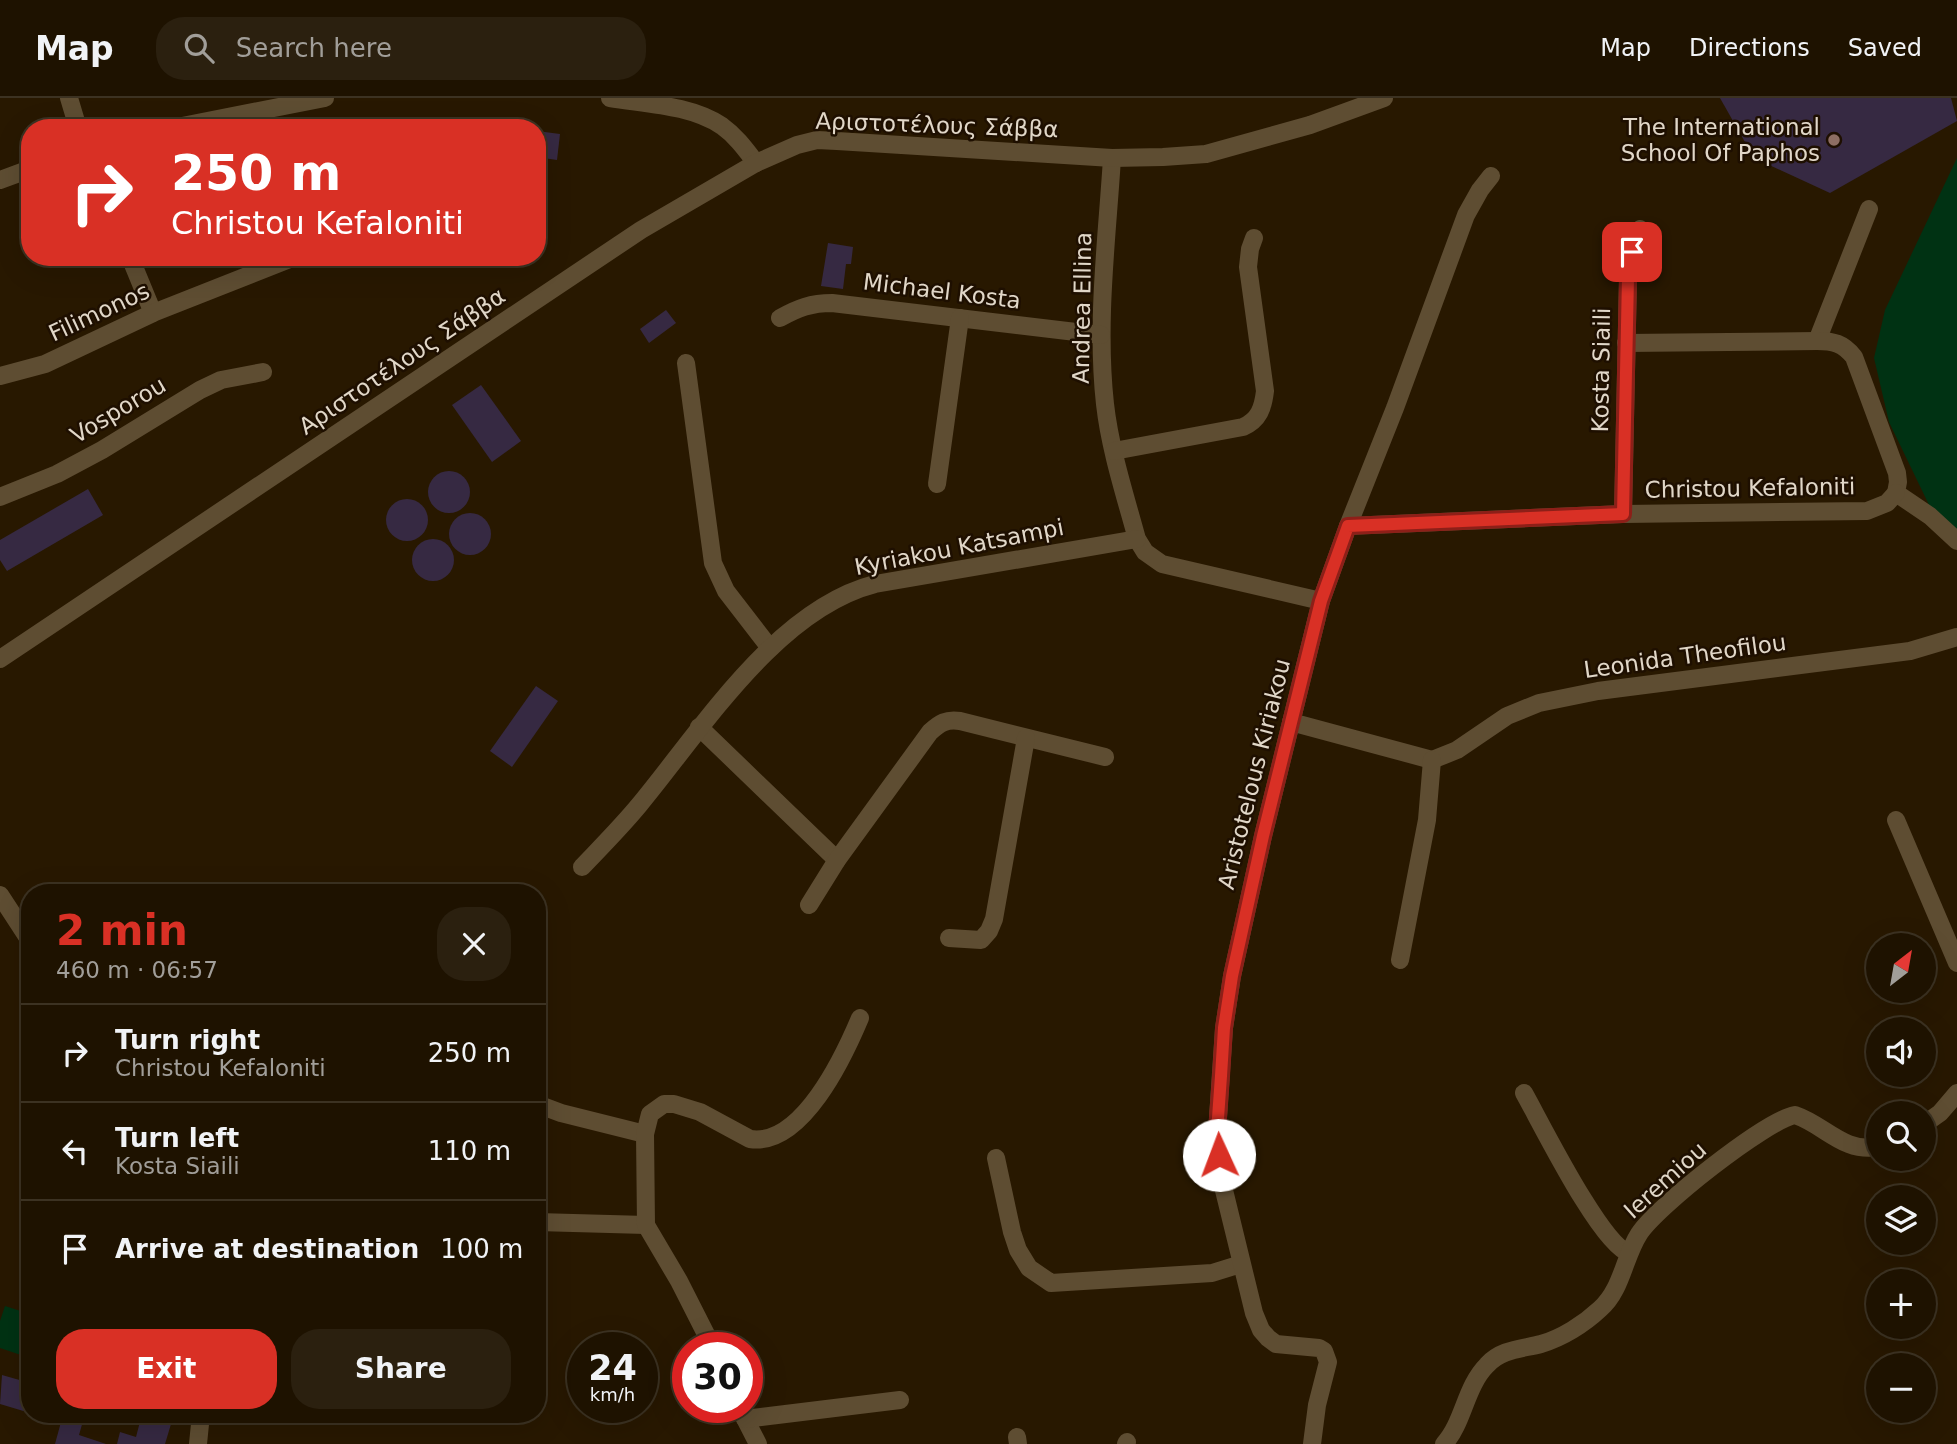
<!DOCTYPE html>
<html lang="en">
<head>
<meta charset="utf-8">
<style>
  :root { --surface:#1e1200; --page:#2b200f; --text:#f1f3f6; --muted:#a19e99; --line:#3c3222; --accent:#d93025 }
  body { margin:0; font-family:"DejaVu Sans",sans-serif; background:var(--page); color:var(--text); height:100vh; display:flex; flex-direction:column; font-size:26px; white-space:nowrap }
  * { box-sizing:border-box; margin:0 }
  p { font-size:23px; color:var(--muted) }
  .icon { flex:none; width:38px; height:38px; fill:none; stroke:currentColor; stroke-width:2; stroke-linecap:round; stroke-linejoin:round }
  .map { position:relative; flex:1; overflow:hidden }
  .details { position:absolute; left:21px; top:786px; width:525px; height:539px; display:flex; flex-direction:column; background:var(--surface); border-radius:28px; box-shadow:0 7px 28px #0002,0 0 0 2px var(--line) }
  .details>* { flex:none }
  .guide { position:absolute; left:21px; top:21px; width:525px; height:147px; border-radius:28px; box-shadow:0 7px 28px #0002,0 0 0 2px var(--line); background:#d93025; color:#fff; overflow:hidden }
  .needle { width:46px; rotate:31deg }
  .buttons { position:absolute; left:1866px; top:835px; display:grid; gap:14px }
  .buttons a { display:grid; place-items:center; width:70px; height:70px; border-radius:50%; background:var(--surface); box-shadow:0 7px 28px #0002,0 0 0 2px var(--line); font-size:35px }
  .speed { position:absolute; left:567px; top:1234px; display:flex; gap:14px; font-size:35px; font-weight:700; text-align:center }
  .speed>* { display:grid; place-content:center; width:91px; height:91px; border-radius:50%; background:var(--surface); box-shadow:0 7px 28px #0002,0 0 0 2px var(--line); line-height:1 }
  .speed small { font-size:18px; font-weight:400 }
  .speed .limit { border:10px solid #d22; background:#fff; color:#111 }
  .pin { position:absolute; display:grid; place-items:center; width:60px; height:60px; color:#fff; margin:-30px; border-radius:14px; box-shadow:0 4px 10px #0006 }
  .me { position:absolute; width:77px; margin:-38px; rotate:358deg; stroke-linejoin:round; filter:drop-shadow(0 0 5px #0008) }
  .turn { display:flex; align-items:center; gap:24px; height:147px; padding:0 35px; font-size:32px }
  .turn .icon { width:91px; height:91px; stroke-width:2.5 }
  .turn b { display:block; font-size:49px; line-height:60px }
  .round { display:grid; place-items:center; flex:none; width:74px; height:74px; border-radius:28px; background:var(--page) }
  .overview { display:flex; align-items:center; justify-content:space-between; height:119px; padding:0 35px }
  h1 { font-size:42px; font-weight:600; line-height:52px; color:var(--accent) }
  .action { display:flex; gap:14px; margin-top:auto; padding:14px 35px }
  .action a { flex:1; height:80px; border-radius:28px; background:var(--accent); color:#fff; font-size:28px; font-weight:600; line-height:80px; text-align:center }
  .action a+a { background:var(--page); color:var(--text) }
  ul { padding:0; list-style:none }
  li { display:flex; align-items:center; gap:21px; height:98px; padding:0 35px; border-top:2px solid var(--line) }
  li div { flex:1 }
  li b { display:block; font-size:26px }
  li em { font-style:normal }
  header { display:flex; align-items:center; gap:42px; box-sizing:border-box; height:98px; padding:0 35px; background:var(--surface); border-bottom:2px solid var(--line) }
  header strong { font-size:33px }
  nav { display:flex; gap:38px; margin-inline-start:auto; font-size:24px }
  .search { width:490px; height:63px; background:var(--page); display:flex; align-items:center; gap:18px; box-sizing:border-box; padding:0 24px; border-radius:28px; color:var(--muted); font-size:26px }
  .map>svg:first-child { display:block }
  .green { fill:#003213 }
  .building { fill:#362942 }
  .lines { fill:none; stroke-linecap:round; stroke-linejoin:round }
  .minor { stroke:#5e4d32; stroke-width:18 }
  .route-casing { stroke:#8d1f18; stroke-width:18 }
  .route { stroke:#d93025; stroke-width:12 }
  .education-dot { fill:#8d6e63; stroke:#1e0f00; stroke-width:2.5 }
  .labels { text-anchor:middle; stroke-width:5; stroke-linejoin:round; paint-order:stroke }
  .street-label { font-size:23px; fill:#e1d7c8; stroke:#1e0f00 }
  .poi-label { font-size:23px; fill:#e1d7c8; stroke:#1e0f00; text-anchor:end }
</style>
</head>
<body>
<header>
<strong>Map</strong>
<div class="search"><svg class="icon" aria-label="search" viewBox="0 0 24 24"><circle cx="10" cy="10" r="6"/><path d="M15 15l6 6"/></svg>Search here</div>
<nav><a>Map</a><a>Directions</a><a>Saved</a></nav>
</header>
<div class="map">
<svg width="1957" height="1346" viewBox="0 0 1957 1346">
  <rect width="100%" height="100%" fill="#281800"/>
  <!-- green -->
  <g class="green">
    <polygon points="1957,60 1957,432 1930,409 1889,324 1874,260 1885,212"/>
    <polygon points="5,1208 30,1216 30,1260 0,1250 0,1223"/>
  </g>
  <!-- building -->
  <g class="building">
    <polygon points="1720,0 1951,0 1957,23 1830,95 1754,60"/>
    <polygon points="537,33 560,36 557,62 537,59"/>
    <polygon points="828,145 853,149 851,166 846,166 843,191 821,188"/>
    <polygon points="666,212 676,225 649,245 640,231"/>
    <polygon points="481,287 521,343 492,364 452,307"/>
    <circle cx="449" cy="394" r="21"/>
    <polygon points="88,391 103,417 7,473 0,462 0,442"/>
    <circle cx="407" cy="422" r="21"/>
    <circle cx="470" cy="436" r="21"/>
    <circle cx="433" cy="462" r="21"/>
    <polygon points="536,588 558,603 512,669 490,653"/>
    <polygon points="2,1277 30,1285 30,1315 0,1306"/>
    <polygon points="37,1316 85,1316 79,1337 106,1346 55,1346 61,1324"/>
    <polygon points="142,1316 174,1316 165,1346 117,1346 120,1334 136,1339"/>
  </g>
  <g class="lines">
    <!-- minor -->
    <g class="minor">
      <polyline points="69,0 78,30"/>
      <path d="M610 0C646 6 691 7 722 28 736 38 746 52 756 65"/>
      <polyline points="172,30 325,0"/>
      <path d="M1112 60C1107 141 1096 224 1105 306 1110 351 1125 397 1137 441L1145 454 1162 466 1321 503"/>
      <polyline points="0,82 30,71"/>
      <polyline points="130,159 153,215"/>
      <path d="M780 220C798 210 811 205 832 205L1101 237"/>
      <polyline points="1817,243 1869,111"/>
      <path d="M1626 245 1817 243C1833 243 1843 245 1854 259L1897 375 1898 384 1896 395 1930 418 1957 443"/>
      <polyline points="686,265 713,465 726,493 770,550"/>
      <polyline points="0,278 45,266 153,215 295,159"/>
      <path d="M1114 353 1243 329C1259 322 1263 310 1265 293L1248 169 1250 151 1254 140"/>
      <polyline points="937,386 960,220"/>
      <polyline points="0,399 57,376 102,352 200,292 221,282 263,274"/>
      <polyline points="1623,416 1628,180 1632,154 1640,131"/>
      <polyline points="1348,428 1623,416 1867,413 1887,405 1896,395"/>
      <polyline points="0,561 641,132 756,65 797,47 817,42 837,43 1112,60 1163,59 1206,56 1310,27 1384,0"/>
      <polyline points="1291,624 1432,662"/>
      <polyline points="699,629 837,762"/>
      <polyline points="1432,662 1457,652 1507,618 1539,605 1598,593 1910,553 1957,539"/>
      <polyline points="1896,722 1957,865"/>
      <path d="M582 769C602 748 622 728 640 706 702 631 777 511 875 486L1137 441"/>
      <polyline points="0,797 30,843"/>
      <path d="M809 807 837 762 930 634C940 625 946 621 960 623L1105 659"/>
      <polyline points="949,840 981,842 989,833 994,821 1026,640"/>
      <polyline points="1400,862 1427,722 1432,662"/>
      <path d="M1524 995C1541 1025 1601 1147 1629 1155"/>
      <polyline points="537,1006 561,1015 645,1036"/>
      <polyline points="1923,1027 1940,1015 1957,995"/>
      <polyline points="996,1060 1012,1134 1018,1152 1029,1170 1051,1185 1212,1175 1241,1166"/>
      <polyline points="537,1124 646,1127"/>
      <path d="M713 1250 679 1183 646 1127 645 1036 650 1016 664 1006H674L700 1014 750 1041C802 1049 844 958 860 920"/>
      <polyline points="739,1309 758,1346"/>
      <polyline points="745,1321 900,1302"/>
      <polyline points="1017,1339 1018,1346"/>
      <polyline points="198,1346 201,1316"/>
      <polyline points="1126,1346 1127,1344"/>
      <polyline points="1312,1346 1317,1307 1328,1264 1324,1253 1319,1250 1276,1246 1268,1240 1261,1232 1254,1215 1221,1080 1217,1034 1224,930 1232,878 1263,738 1321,503 1348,428 1395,310 1466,117 1480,92 1491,78"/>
      <path d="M1444 1346C1464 1324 1465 1289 1487 1267 1501 1251 1522 1251 1541 1246 1562 1240 1584 1226 1600 1211 1622 1192 1624 1159 1639 1136 1656 1109 1765 1023 1795 1017 1825 1027 1843 1055 1878 1049"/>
    </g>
  </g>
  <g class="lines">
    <defs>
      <polyline id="route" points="1219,1057 1217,1034 1221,978 1224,930 1232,878 1263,738 1321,503 1348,428 1623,416 1628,180 1632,154"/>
    </defs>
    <!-- route casing -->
    <use href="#route" class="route-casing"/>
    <!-- route -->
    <use href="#route" class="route"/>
  </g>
  <!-- markers -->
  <circle class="education-dot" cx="1834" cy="42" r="7"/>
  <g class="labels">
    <!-- street labels -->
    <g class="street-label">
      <text transform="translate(937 27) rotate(2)" y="8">Αριστοτέλους Σάββα</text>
      <text transform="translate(942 193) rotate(7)" y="8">Michael Kosta</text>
      <text transform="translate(1082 210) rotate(-89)" y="8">Andrea Ellina</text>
      <text transform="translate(99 214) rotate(-25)" y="8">Filimonos</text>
      <text transform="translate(402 263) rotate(-34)" y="8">Αριστοτέλους Σάββα</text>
      <text transform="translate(1601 272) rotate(-89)" y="8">Kosta Siaili</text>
      <text transform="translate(118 312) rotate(-31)" y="8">Vosporou</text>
      <text transform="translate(1750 390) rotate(-1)" y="8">Christou Kefaloniti</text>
      <text transform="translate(959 449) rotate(-11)" y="8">Kyriakou Katsampi</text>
      <text transform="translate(1685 558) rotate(-8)" y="8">Leonida Theofilou</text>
      <text transform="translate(1254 676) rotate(-76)" y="8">Aristotelous Kiriakou</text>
      <text transform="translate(1665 1082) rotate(-42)" y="8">Ieremiou</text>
    </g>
    <!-- poi labels -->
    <g class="poi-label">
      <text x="1820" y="37">The International<tspan x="1820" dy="26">School Of Paphos</tspan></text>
    </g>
  </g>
</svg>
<div class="buttons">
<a><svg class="needle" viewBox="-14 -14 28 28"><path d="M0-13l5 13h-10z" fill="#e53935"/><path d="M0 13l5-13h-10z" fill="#a19e99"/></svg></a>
<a><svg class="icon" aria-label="sound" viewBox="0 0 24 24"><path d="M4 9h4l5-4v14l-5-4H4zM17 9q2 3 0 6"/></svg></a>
<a><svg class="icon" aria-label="search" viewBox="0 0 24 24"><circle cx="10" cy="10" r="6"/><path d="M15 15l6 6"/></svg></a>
<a><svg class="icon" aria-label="layers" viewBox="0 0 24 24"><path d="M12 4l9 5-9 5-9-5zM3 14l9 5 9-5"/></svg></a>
<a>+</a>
<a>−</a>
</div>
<div class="speed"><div>24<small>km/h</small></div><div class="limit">30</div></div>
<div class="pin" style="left:1632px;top:154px;background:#d93025"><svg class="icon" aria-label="arrive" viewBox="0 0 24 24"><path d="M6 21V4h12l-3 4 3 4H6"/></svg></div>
<svg class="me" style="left:1219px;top:1057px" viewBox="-20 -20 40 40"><circle r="19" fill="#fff"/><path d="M0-13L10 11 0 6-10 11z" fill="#d93025"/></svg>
<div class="guide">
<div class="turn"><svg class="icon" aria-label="right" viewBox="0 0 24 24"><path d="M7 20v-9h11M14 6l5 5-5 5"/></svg><div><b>250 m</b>Christou Kefaloniti</div></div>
</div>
<section class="details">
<div class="overview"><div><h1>2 min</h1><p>460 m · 06:57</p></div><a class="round"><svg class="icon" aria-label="close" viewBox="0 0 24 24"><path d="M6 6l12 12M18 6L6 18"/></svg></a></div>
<ul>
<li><svg class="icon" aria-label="right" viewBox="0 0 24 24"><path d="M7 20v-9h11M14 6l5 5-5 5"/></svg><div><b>Turn right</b><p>Christou Kefaloniti</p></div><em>250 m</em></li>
<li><svg class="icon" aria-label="left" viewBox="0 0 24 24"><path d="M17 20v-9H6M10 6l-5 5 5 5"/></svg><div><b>Turn left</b><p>Kosta Siaili</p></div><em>110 m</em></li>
<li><svg class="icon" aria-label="arrive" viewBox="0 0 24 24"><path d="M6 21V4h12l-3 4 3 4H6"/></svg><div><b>Arrive at destination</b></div><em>100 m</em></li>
</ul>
<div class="action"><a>Exit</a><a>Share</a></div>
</section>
</div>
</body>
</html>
